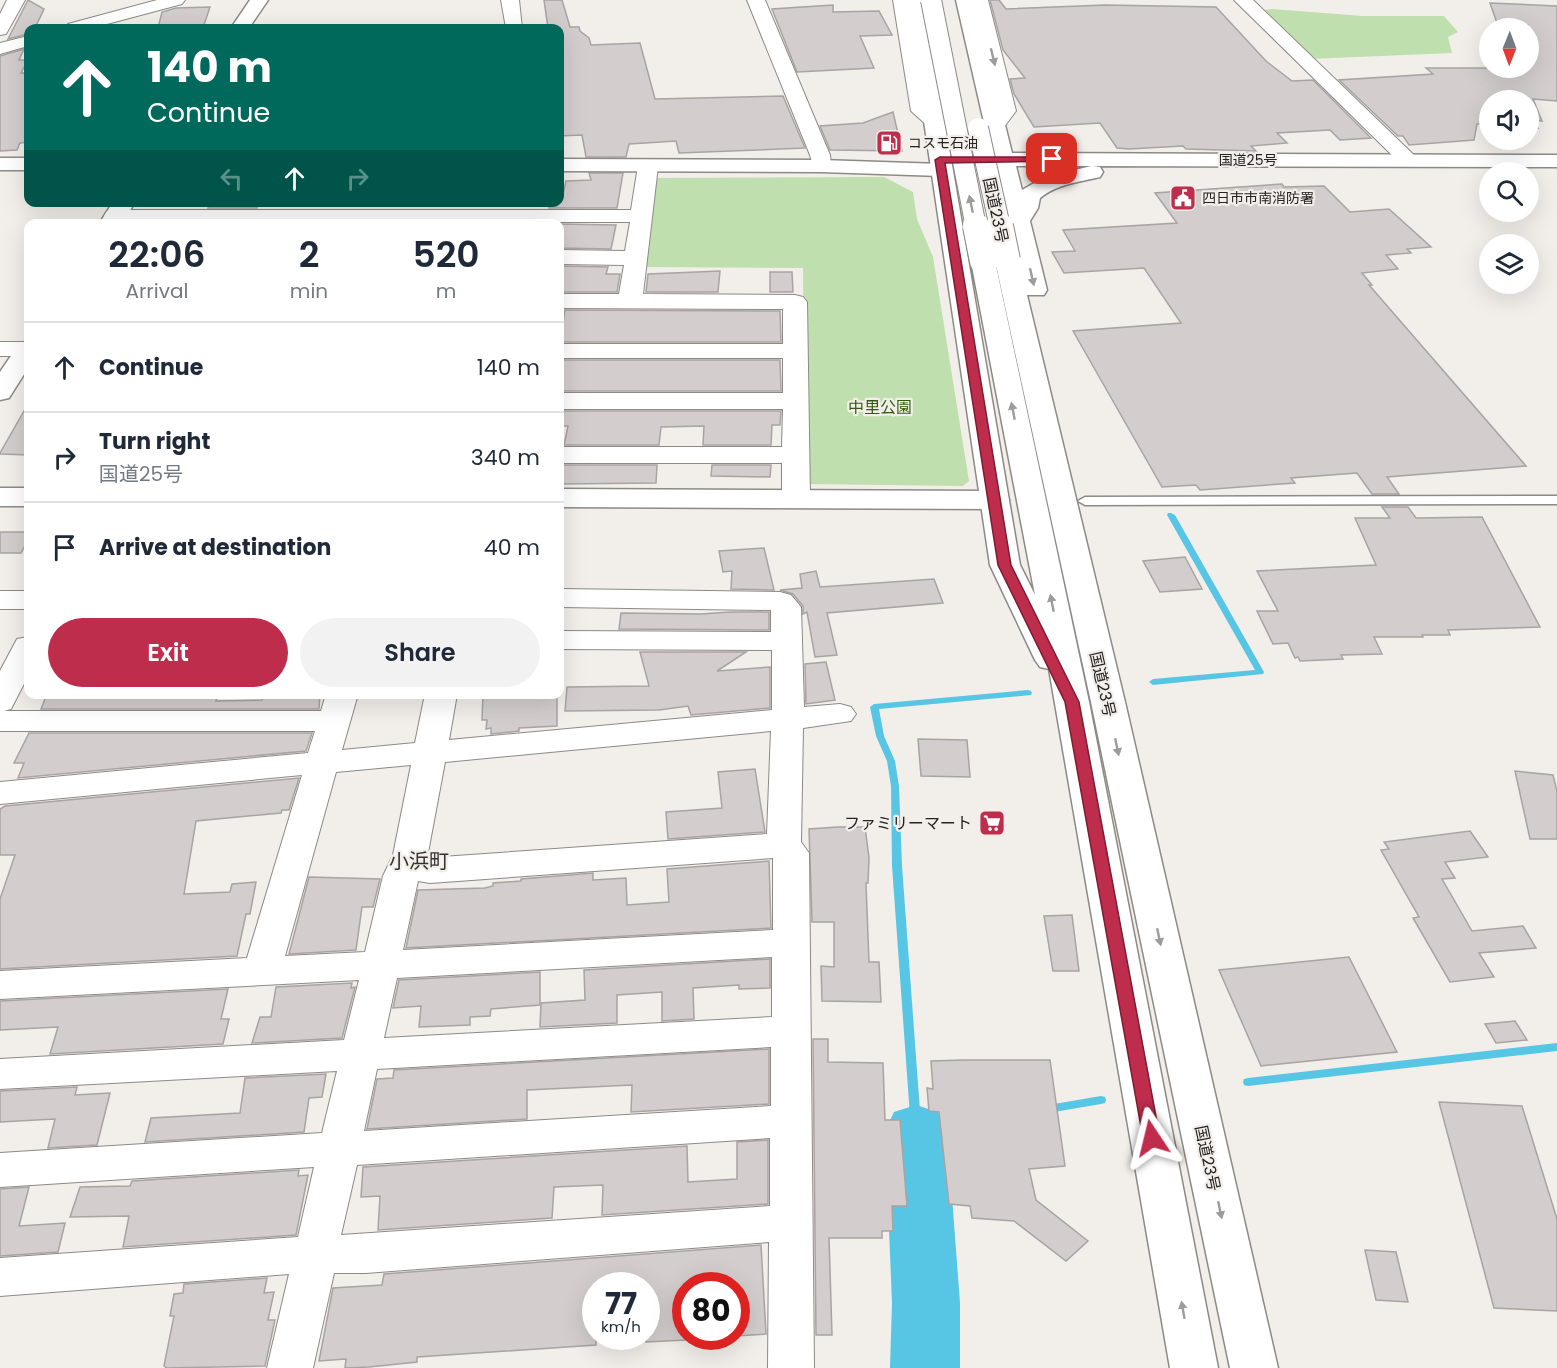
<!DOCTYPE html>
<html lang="en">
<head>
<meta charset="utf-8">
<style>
  :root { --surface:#fff; --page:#f2f2f3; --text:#1f2937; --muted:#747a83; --line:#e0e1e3; --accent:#be2d4c }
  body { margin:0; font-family:Poppins,"Noto Sans JP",sans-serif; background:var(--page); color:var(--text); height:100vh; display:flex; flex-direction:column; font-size:22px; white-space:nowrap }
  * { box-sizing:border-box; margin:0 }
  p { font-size:20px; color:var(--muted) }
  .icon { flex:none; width:33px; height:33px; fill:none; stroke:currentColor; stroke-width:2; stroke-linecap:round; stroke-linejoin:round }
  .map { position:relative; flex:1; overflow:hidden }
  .panel { position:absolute; left:24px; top:219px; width:540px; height:480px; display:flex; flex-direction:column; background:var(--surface); border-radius:12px; box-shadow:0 6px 24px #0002 }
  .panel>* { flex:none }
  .hud { position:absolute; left:24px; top:24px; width:540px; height:183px; border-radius:12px; box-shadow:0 6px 24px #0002; background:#00695c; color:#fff; overflow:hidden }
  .needle { width:39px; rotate:181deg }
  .tools { position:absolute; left:1479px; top:18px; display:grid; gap:12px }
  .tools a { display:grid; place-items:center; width:60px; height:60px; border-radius:50%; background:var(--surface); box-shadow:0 6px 24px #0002; font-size:30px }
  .speed { position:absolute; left:582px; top:1272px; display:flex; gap:12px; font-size:30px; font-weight:700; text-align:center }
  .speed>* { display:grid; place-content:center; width:78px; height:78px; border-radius:50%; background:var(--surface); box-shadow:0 6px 24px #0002; line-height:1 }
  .speed small { font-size:15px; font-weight:400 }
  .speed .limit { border:9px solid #d22; background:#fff; color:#111 }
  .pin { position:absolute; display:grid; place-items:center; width:51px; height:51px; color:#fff; margin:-26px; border-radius:12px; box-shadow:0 3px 9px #0006 }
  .me { position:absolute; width:66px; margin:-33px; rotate:350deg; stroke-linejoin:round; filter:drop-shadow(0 0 4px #0008) }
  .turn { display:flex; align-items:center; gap:21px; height:126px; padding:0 24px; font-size:27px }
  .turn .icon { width:78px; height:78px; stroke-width:2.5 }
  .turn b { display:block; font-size:42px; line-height:51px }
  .lanes { display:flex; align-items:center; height:57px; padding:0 24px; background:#0003; justify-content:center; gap:30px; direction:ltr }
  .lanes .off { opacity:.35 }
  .eta { display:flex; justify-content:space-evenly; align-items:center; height:102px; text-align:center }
  .eta b { font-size:36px; font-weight:600; line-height:42px }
  .button { display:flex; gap:12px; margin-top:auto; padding:12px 24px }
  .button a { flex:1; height:69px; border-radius:36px; background:var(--accent); color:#fff; font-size:24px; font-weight:600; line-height:69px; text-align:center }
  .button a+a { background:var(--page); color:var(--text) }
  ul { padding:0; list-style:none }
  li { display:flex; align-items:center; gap:18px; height:90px; padding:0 24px; border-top:2px solid var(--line) }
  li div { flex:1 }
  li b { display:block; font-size:22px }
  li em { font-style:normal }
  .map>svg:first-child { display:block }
  .green { fill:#c0dfae }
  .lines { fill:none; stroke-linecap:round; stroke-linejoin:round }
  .stream { fill:#57c6e5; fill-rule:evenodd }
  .river { fill:#57c6e5; fill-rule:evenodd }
  .building { fill:#d3cdcd; stroke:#a9a3a3; stroke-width:1.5 }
  .service-casing { stroke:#8d8a86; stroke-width:3 }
  .minor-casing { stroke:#8d8a86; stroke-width:2 }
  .tertiary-casing { stroke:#8d8a86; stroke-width:3 }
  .trunk-casing { stroke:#8d8a86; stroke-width:3 }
  .service { fill:#fff; fill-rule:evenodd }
  .minor { fill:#fff; fill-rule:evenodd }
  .tertiary { fill:#fff; fill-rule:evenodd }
  .trunk { fill:#fff; fill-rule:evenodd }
  .trunk-bridge-far1-casing { stroke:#8d8a86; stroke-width:22; stroke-linecap:butt }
  .trunk-bridge-casing { stroke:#8d8a86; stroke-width:28; stroke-linecap:butt }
  .trunk-bridge-far1 { stroke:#fff; stroke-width:20 }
  .trunk-bridge { stroke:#fff; stroke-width:26 }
  .oneway { fill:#9c9c9b }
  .route { fill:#be2d4c; stroke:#7c1d31; stroke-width:1.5 }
  .labels { text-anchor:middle; stroke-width:4.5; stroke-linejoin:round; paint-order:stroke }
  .far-poi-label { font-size:14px; fill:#242321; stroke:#f2eeea; text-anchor:start }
  .far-street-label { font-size:14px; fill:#242321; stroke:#f2eeea }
  .street-label { font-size:16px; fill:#242321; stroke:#f2eeea }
  .park-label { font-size:16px; fill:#325b10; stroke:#f2eeea }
  .poi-label { font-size:16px; fill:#242321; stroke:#f2eeea; text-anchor:end }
  .quarter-label { font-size:20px; fill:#34312e; stroke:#f2eeea }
</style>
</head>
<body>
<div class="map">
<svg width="1557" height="1368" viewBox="0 0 1557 1368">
  <rect width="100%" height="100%" fill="#f2eeea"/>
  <!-- green -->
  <g class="green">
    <polygon points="1272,9 1363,16 1444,16 1458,32 1448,37 1452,53 1310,59 1264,10"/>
    <polygon points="884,177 913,192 917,219 933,257 969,481 963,486 805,484 803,268 641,267 653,178"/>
  </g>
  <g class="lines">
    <!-- stream -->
    <g class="stream">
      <polygon points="1168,513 1171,513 1175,515 1264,672 1263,674 1153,685 1149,682 1153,679 1255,670 1167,515"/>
      <polygon points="1028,690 1031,691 1032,693 1031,695 879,709 884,736 895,761 899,786 902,866 921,1125 949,1121 953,1122 954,1125 953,1128 949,1129 916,1134 912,1133 911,1130 892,866 891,786 887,761 876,736 870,707 874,704"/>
      <polygon points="1557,1043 1557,1051 1248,1086 1244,1085 1243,1082 1244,1079 1248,1078"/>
      <polygon points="1101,1096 1105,1097 1106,1100 1105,1103 1101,1104 1048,1113 1044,1112 1043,1109 1044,1106 1048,1105"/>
    </g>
    <!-- river -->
    <polygon class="river" points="916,1105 938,1112 947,1130 960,1303 960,1368 890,1368 892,1303 885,1130 894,1112"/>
  </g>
  <!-- building -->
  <g class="building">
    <polygon points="28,0 44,9 35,28 28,28 28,34 8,39"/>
    <polygon points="544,0 562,0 570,27 579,27 580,31 589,38 591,45 640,43 655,99 783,96 805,148 679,153 676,141 629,144 626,157 586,157 582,135 560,136 560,28 548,28"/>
    <polygon points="990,0 999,0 1006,9 1105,5 1216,7 1266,61 1292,81 1313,80 1371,138 1340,140 1330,130 1277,133 1287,143 1251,146 1256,151 1186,149 1183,146 1129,149 1117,148 1100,123 1034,127 1014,94 1010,79 1025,78 1003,50"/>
    <polygon points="1490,3 1557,6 1557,101 1533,99 1542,121 1534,120 1538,128 1528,127 1528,100 1490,100 1490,124 1477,124 1474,140 1409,145 1403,136 1398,136 1339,80 1433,74 1426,68 1528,68 1528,25 1497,23"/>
    <polygon points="833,5 833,12 879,11 892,35 860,36 874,68 797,72 772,9"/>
    <polygon points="210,7 203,28 158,28 162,12 176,8"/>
    <polygon points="24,49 19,60 28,60 21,73 28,73 28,142 20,143 17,150 0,151 0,56"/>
    <polygon points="893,112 902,151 830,150 820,126 863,123"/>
    <polygon points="589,173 623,173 617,208 549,208 550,202 561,202 566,181 591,180"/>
    <polygon points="1282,184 1284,187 1324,186 1350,212 1389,209 1431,247 1407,249 1411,253 1386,255 1398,269 1362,273 1372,285 1369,285 1526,466 1387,477 1399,494 1372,494 1357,473 1291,478 1295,483 1200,490 1196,485 1162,487 1073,331 1181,323 1144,268 1064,273 1052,252 1075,251 1063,230 1177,223 1155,193"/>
    <polygon points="211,202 259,202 257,208 208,208"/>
    <polygon points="560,224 616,225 611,249 560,248"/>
    <polygon points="560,266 608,267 606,274 620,274 617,292 560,292"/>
    <polygon points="720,271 718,292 646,292 648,274"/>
    <polygon points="770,272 792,272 793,292 770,292"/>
    <polygon points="565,310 780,311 781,342 560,342"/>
    <polygon points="560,360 780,360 781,391 560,391"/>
    <polygon points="28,404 28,455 0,454 0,453"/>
    <polygon points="563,411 781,411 780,425 772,425 771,445 703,445 704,426 661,427 659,445 564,445 568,426 560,426"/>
    <polygon points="657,465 656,483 560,484 560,465"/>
    <polygon points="712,465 771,465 770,477 711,476"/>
    <polygon points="1382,507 1408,507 1416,518 1482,517 1540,627 1448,630 1450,635 1422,635 1423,637 1374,637 1382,654 1341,655 1343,659 1300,661 1298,657 1295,658 1288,643 1273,644 1257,611 1278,611 1257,571 1376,565 1355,518 1390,518"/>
    <polygon points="0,532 28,532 28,540 21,553 0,553"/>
    <polygon points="764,548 774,590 731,589 732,571 723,572 719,551"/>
    <polygon points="1185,557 1202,589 1160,592 1143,561"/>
    <polygon points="816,571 820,587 934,579 943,603 827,613 837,655 815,657 807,612 803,614 803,606 793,594 780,590 802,588 800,574"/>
    <polygon points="730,612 769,612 769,630 619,629 621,613 701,614"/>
    <polygon points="640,652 746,652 717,671 770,667 770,708 691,715 688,706 659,710 565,711 567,687 649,686"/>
    <polygon points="826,662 835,700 806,704 805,664"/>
    <polygon points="47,694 218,694 216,701 262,700 264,694 320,694 319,709 41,709"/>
    <polygon points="483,694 557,694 557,726 519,728 519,731 491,734 491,728 486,729 487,720 482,720"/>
    <polygon points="29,733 312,733 306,751 18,778 24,763 14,763"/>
    <polygon points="918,739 967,740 970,777 921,776"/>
    <polygon points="755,769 765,832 668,839 666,812 722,808 718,772"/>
    <polygon points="1515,771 1553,775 1557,791 1557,839 1530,839"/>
    <polygon points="299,778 289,810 282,810 281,813 196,821 184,894 230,892 232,884 256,882 250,914 246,914 237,956 0,969 0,899 15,855 0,855 0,809 5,806"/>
    <polygon points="838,827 865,827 869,858 868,883 866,883 869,962 879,962 881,1002 822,1001 821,966 834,967 834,922 812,922 809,829"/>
    <polygon points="1470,831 1488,857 1445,862 1455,878 1442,879 1472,931 1523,926 1536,948 1479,953 1494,977 1450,982 1413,918 1419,917 1381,850 1389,849 1384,842"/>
    <polygon points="769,861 771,928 406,948 418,890 485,888 493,886 493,883 521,881 521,879 593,873 593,880 626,878 627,905 669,902 667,869"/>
    <polygon points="309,877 380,879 373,907 362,907 356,950 289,954"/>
    <polygon points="1072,915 1079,971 1053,971 1044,916"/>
    <polygon points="1349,957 1397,1052 1261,1066 1219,970"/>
    <polygon points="770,959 770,988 739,989 739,985 693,988 694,1019 662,1021 662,992 617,995 617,1023 540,1027 541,1003 585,1000 584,970"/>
    <polygon points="540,972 540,1005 491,1009 490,1016 470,1017 470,1025 419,1027 421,1006 393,1008 399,980"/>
    <polygon points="352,983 351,988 355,987 342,1038 252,1043 260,1017 271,1017 276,987"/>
    <polygon points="228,989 221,1019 229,1019 223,1044 50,1054 58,1027 0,1030 0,1001"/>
    <polygon points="1515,1021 1527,1040 1496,1043 1485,1024"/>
    <polygon points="813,1039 828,1039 828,1062 883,1063 885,1120 900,1120 907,1206 892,1206 893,1231 882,1231 882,1238 829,1238 832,1335 816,1335"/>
    <polygon points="769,1049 769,1104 631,1112 632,1085 527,1090 527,1119 367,1129 377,1079 393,1078 394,1070"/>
    <polygon points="964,1060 1050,1060 1065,1166 1029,1169 1036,1200 1088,1241 1066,1261 1014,1221 972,1218 970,1206 949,1204 939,1112 929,1111 927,1088 933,1089 931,1061"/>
    <polygon points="326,1074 322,1097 309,1098 304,1132 145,1142 151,1118 240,1113 245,1078"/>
    <polygon points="77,1087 75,1095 110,1093 97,1145 48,1148 55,1119 0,1122 0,1091"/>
    <polygon points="1439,1102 1522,1106 1557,1219 1557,1311 1494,1308"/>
    <polygon points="768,1140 768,1204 602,1215 603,1185 554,1187 552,1218 378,1230 380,1196 361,1197 363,1167 687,1146 688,1182 737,1179 737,1142"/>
    <polygon points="299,1170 298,1176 308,1175 296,1235 123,1247 129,1216 70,1217 80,1187 130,1186 132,1181"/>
    <polygon points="29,1187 19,1226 65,1223 58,1252 0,1256 0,1189"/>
    <polygon points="761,1245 766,1334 736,1336 736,1286 686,1286 686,1340 646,1342 646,1286 596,1286 596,1345 417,1357 417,1362 369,1367 345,1368 346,1359 319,1361 333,1288 382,1285 384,1274"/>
    <polygon points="1365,1250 1396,1252 1408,1302 1376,1300"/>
    <polygon points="267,1278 264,1293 274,1292 268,1320 275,1320 265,1366 167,1368 164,1366 174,1316 170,1316 174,1294 183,1293 184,1284"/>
  </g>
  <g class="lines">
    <defs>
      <polygon id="service" points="1557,496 1557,504 1085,505 1078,501 1085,497"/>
      <g id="minor">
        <polygon points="7,0 25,0 6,34 0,35 0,14"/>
        <polygon points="157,0 185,0 182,4 92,28 65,28 68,24"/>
        <polygon points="501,0 519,0 522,28 506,28"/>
        <polygon points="747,0 765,0 830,155 831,166 828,170 814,170 810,155"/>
        <polygon points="893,0 911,0 930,109 947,124 944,128 930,128 911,111"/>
        <polygon points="970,0 988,0 1016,111 1001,131 994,133 984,127 996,111"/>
        <polygon points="1234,0 1253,0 1416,157 1419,161 1416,165 1402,165"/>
        <polygon points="28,36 28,46 0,54 0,43"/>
        <polygon points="648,160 655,162 658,166 643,294 795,295 803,297 807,302 810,498 806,504 796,506 786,504 782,498 782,463 560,463 560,447 782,447 783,409 560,409 560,393 783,393 783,358 560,358 560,344 783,344 783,309 560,308 560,294 619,294 624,265 560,264 560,250 625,251 630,222 115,222 107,221 104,216 107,211 115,210 631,210 638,166 641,162"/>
        <rect x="0" y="342" width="28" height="14"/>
        <path d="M560 589 780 592 791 595 801 607 804 707 840 704 851 707 856 714 851 721 803 728 801 842 809 853 814 1368H768L769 1242 366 1273H334L313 1368H267L289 1274 0 1296V1258L298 1237 314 1167 0 1187V1153L322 1133 337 1071 0 1089V1059L344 1040 359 980 0 999V971L247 958 302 775 0 804V782L308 753 315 731H0V671L17 639 28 637V676L11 709 4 711H321L326 694H358L342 750 415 743 425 694H457L449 740 772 710V650L560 649V631L771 632V610L560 607ZM771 731 767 834 427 858 445 762ZM411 765 393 855 383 876 365 952 285 956 336 772ZM773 858V930L403 950 418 881 430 883ZM772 957V1017L384 1038 397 978ZM771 1047V1106L364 1131 377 1069ZM770 1138V1206L341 1235 357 1165Z"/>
        <rect x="0" y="591" width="28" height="18"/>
      </g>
      <g id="tertiary">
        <polygon points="250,0 268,0 249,28 231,28"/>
        <rect x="0" y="158" width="28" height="12"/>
        <polygon points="560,159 821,160 941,164 949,165 952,170 949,175 941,176 821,172 560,171"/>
        <polygon points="113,202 135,202 122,224 99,224"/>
        <polygon points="28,341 28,368 9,398 0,400 0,372 19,344"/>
        <rect x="0" y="488" width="28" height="18"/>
        <polygon points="560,489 995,491 1005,494 1009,500 1005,506 995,509 560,507"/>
      </g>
      <g id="trunk">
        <polygon points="906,0 924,0 1020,565 1035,595 971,261 975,256 991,256 995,261 1089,702 1218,1368 1170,1368 1049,669 1040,667 1035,660 990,565"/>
        <path d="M956 0H974L1012 153 1557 155V167L1093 166 1100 167 1103 172 1100 177C1079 182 1057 184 1040 198L1038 208 1030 221 1047 290 1044 295H1027L1125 702 1278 1368H1230L1091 702 995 260 999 255H1015L994 165 976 164 973 159 976 154 991 153ZM1016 166H1091L1043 178 1022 190Z"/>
      </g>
    </defs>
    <!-- service casing -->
    <use href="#service" class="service-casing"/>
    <!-- minor casing -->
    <use href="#minor" class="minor-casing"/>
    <!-- tertiary casing -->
    <use href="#tertiary" class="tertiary-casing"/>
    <!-- trunk casing -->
    <use href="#trunk" class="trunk-casing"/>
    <!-- service -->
    <use href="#service" class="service"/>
    <!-- minor -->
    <use href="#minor" class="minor"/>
    <!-- tertiary -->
    <use href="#tertiary" class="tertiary"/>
    <!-- trunk -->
    <use href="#trunk" class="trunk"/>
    <defs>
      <g id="trunk-bridge-far1">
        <polyline points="931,0 976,227"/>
        <polyline points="978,128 1000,227"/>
      </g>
      <g id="trunk-bridge">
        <polyline points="976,226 983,261"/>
        <polyline points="1000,226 1007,260"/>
      </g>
    </defs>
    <!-- trunk-bridge-far1 casing -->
    <use href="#trunk-bridge-far1" class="trunk-bridge-far1-casing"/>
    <!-- trunk-bridge casing -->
    <use href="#trunk-bridge" class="trunk-bridge-casing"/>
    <!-- trunk-bridge-far1 -->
    <use href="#trunk-bridge-far1" class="trunk-bridge-far1"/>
    <!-- trunk-bridge -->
    <use href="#trunk-bridge" class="trunk-bridge"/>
  </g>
  <!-- one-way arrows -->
  <defs><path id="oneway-solid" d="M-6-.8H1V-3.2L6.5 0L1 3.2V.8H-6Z" transform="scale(1.5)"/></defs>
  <g class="oneway">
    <use href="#oneway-solid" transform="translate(993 57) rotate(76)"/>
    <use href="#oneway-solid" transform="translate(971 204) rotate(-102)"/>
    <use href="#oneway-solid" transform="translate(1032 277) rotate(77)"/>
    <use href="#oneway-solid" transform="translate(1013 411) rotate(-101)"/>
    <use href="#oneway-solid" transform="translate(1052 603) rotate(-101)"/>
    <use href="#oneway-solid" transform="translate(1117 747) rotate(78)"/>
    <use href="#oneway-solid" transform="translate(1159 937) rotate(78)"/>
    <use href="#oneway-solid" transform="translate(1220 1210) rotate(78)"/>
    <use href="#oneway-solid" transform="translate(1183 1310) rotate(-100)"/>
  </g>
  <!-- route -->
  <polygon class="route" points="1052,157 1056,159 1055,161 945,163 1011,565 1079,702 1160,1138 1158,1143 1145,1143 1143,1138 1065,702 998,565 935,160 940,157"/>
  <!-- icons -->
  <defs>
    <symbol id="fuel-square" viewBox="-11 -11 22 22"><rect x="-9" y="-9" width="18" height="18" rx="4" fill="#be2d4c" stroke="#f2eeea"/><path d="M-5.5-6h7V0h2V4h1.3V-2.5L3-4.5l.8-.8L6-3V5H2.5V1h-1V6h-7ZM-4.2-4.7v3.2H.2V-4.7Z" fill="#fff"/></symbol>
    <symbol id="civic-square" viewBox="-11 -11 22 22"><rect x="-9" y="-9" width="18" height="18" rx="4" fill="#be2d4c" stroke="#f2eeea"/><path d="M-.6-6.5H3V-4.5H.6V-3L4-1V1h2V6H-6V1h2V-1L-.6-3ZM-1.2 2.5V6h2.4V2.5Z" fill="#fff"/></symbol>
    <symbol id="supermarket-square" viewBox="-11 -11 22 22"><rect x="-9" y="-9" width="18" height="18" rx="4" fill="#be2d4c" stroke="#f2eeea"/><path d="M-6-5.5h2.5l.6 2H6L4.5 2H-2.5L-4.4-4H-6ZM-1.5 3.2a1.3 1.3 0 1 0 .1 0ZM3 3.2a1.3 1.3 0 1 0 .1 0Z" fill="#fff"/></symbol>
  </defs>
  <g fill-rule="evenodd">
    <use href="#fuel-square" x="874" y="128" width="30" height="30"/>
    <use href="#civic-square" x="1168" y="183" width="30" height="30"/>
    <use href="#supermarket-square" x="977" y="808" width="30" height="30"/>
  </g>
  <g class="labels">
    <!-- far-poi labels -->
    <g class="far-poi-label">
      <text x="908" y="148">コスモ石油</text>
      <text x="1202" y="203">四日市市南消防署</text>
    </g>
    <!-- far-street labels -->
    <g class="far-street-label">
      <text x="1248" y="165">国道25号</text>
    </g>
    <!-- street labels -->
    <g class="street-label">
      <text transform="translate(996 210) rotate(78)" y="6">国道23号</text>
      <text transform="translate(1103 684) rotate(77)" y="6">国道23号</text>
      <text transform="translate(1208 1158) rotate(78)" y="6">国道23号</text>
    </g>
    <!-- park labels -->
    <g class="park-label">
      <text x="880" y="413">中里公園</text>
    </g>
    <!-- poi labels -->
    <g class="poi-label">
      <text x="972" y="829">ファミリーマート</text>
    </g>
    <!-- quarter labels -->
    <g class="quarter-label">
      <text x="419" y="868">小浜町</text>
    </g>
  </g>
</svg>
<div class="tools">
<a><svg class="needle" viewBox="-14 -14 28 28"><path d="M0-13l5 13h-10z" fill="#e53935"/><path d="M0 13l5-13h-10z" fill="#747a83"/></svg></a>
<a><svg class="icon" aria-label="sound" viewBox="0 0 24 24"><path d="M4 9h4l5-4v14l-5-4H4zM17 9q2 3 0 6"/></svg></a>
<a><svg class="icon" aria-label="search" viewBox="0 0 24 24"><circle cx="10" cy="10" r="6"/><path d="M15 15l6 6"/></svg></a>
<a><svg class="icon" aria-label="layers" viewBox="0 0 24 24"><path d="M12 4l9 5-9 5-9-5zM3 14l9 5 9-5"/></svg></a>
</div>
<div class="speed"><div>77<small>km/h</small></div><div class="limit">80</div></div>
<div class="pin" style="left:1052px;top:159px;background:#d93025"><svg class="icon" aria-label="arrive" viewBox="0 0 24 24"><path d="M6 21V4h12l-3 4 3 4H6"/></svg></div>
<svg class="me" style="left:1152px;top:1138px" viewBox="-20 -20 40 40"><path d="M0-17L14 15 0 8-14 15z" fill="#be2d4c" stroke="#fff" stroke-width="4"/></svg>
<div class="hud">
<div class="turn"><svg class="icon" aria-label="ahead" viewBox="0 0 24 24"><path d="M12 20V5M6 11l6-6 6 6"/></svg><div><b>140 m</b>Continue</div></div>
<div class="lanes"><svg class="icon off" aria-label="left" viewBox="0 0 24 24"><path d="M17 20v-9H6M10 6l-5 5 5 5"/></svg><svg class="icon" aria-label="ahead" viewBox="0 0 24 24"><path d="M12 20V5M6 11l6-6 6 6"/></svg><svg class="icon off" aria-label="right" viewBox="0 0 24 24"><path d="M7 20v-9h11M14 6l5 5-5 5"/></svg></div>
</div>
<section class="panel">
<div class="eta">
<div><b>22:06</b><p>Arrival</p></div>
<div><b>2</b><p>min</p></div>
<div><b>520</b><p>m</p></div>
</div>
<ul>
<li><svg class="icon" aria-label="ahead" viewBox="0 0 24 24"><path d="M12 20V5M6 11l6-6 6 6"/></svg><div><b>Continue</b></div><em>140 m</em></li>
<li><svg class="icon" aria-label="right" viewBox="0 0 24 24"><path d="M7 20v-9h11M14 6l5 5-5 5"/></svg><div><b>Turn right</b><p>国道25号</p></div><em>340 m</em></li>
<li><svg class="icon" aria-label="arrive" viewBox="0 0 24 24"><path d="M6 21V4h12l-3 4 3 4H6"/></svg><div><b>Arrive at destination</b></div><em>40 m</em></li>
</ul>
<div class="button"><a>Exit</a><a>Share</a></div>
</section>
</div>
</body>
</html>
